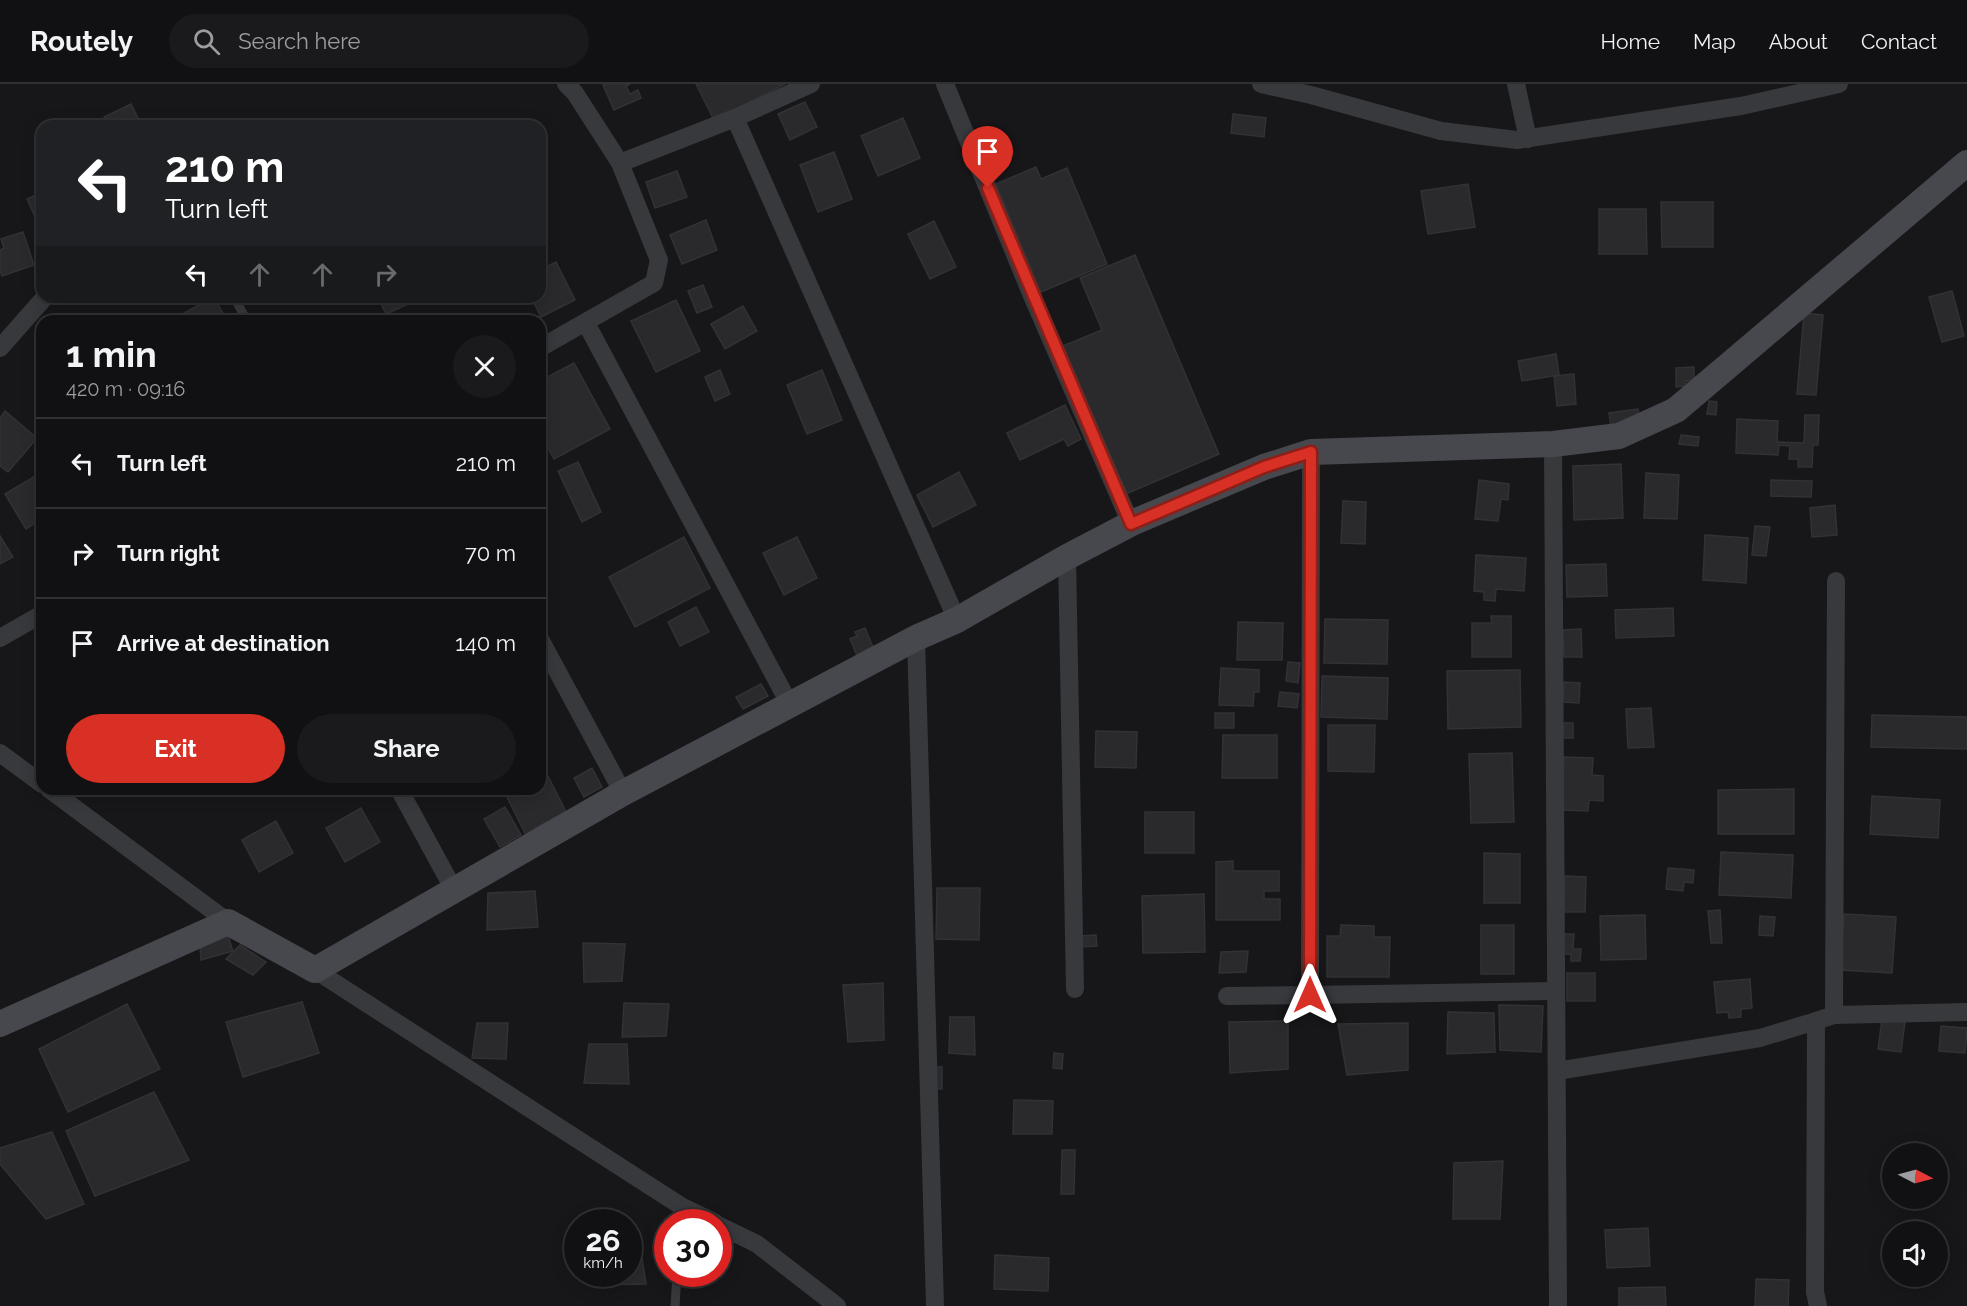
<!DOCTYPE html>
<html lang="en">
<head>
<meta charset="utf-8">
<style>
  :root { --surface:#111113; --page:#1a1a1c; --text:#f1f3f6; --muted:#9c9da0; --line:#303133; --accent:#d93025 }
  body { margin:0; font-family:Raleway,sans-serif; background:var(--page); color:var(--text); height:100vh; display:flex; flex-direction:column; font-size:22px; white-space:nowrap }
  * { box-sizing:border-box; margin:0 }
  p { font-size:20px; color:var(--muted) }
  .icon { flex:none; width:33px; height:33px; fill:none; stroke:currentColor; stroke-width:2; stroke-linecap:round; stroke-linejoin:round }
  .map { position:relative; flex:1; overflow:hidden }
  .panel { position:absolute; left:36px; top:231px; width:510px; height:480px; display:flex; flex-direction:column; background:var(--surface); border-radius:18px; box-shadow:0 3px 15px #0003,0 0 0 2px var(--line) }
  .panel>* { flex:none }
  .banner { position:absolute; left:36px; top:36px; width:510px; height:183px; border-radius:18px; box-shadow:0 3px 15px #0003,0 0 0 2px var(--line); background:#202124; color:#fff; overflow:hidden }
  .needle { width:39px; rotate:96deg }
  .fabs { position:absolute; left:1882px; top:1059px; display:grid; gap:12px }
  .fabs a { display:grid; place-items:center; width:66px; height:66px; border-radius:50%; background:var(--surface); box-shadow:0 3px 15px #0003,0 0 0 2px var(--line); font-size:30px }
  .speed { position:absolute; left:564px; top:1125px; display:flex; gap:12px; font-size:30px; font-weight:700; text-align:center }
  .speed>* { display:grid; place-content:center; width:78px; height:78px; border-radius:50%; background:var(--surface); box-shadow:0 3px 15px #0003,0 0 0 2px var(--line); line-height:1 }
  .speed small { font-size:15px; font-weight:400 }
  .speed .limit { border:9px solid #d22; background:#fff; color:#111 }
  .pin { position:absolute; display:grid; place-items:center; width:51px; height:51px; color:#fff; margin:-62px -26px; border-radius:50% 50% 50% 0; rotate:-45deg; box-shadow:0 0 6px #0007 }
  .pin .icon { rotate:45deg }
  .me { position:absolute; width:66px; margin:-33px; rotate:0deg; stroke-linejoin:round; filter:drop-shadow(0 0 4px #0008) }
  .turn { display:flex; align-items:center; gap:21px; height:126px; padding:0 30px; font-size:27px }
  .turn .icon { width:78px; height:78px; stroke-width:2.5 }
  .turn b { display:block; font-size:42px; line-height:51px }
  .lanes { display:flex; align-items:center; height:57px; padding:0 30px; background:#0003; justify-content:center; gap:30px; direction:ltr }
  .lanes .off { opacity:.35 }
  .round { display:grid; place-items:center; flex:none; width:63px; height:63px; border-radius:32px; background:var(--page) }
  .summary { display:flex; align-items:center; justify-content:space-between; height:102px; padding:0 30px }
  h1 { font-size:36px; font-weight:700; line-height:45px }
  .cta { display:flex; gap:12px; margin-top:auto; padding:12px 30px }
  .cta a { flex:1; height:69px; border-radius:36px; background:var(--accent); color:#fff; font-size:24px; font-weight:700; line-height:69px; text-align:center }
  .cta a+a { background:var(--page); color:var(--text) }
  ul { padding:0; list-style:none }
  li { display:flex; align-items:center; gap:18px; height:90px; padding:0 30px; border-top:2px solid var(--line) }
  li div { flex:1 }
  li b { display:block; font-size:22px }
  li em { font-style:normal }
  header { display:flex; align-items:center; gap:36px; box-sizing:border-box; height:84px; padding:0 30px; background:var(--surface); border-bottom:2px solid var(--line) }
  header strong { font-size:28px }
  nav { display:flex; gap:33px; margin-inline-start:auto; font-size:21px }
  .search { width:420px; height:54px; background:var(--page); display:flex; align-items:center; gap:15px; box-sizing:border-box; padding:0 21px; border-radius:33px; color:var(--muted); font-size:22px }
  .map>svg:first-child { display:block }
  .building { fill:#2a2a2d; stroke:#323135; stroke-width:1.5 }
  .lines { fill:none; stroke-linecap:round; stroke-linejoin:round }
  .lane { stroke:#38393d; stroke-width:9 }
  .street { stroke:#38393d; stroke-width:18 }
  .secondary { stroke:#47484d; stroke-width:26 }
  .route-casing { stroke:#8d1f18; stroke-width:15 }
  .route { stroke:#d93025; stroke-width:10 }
</style>
</head>
<body>
<header>
<strong>Routely</strong>
<div class="search"><svg class="icon" aria-label="search" viewBox="0 0 24 24"><circle cx="10" cy="10" r="6"/><path d="M15 15l6 6"/></svg>Search here</div>
<nav><a>Home</a><a>Map</a><a>About</a><a>Contact</a></nav>
</header>
<div class="map">
<svg width="1967" height="1222" viewBox="0 0 1967 1222">
  <rect width="100%" height="100%" fill="#171719"/>
  <!-- building -->
  <g class="building">
    <polygon points="606,0 630,0 626,2 630,10 638,6 641,14 614,26 603,1"/>
    <polygon points="696,0 785,0 714,36"/>
    <polygon points="805,18 817,43 790,56 778,30"/>
    <polygon points="131,20 142,42 108,42 104,33"/>
    <polygon points="1233,30 1266,34 1264,53 1231,49"/>
    <polygon points="903,34 920,74 878,92 861,52"/>
    <polygon points="834,68 852,115 818,128 800,81"/>
    <polygon points="1036,83 1041,95 1067,84 1107,180 1041,208 996,100"/>
    <polygon points="677,87 687,113 655,124 646,98"/>
    <polygon points="1468,100 1475,143 1428,150 1421,107"/>
    <polygon points="42,108 42,143 40,144 27,115"/>
    <polygon points="1661,118 1713,118 1713,163 1662,163"/>
    <polygon points="1599,125 1646,125 1647,170 1599,170"/>
    <polygon points="706,136 717,166 682,180 670,151"/>
    <polygon points="934,137 956,183 930,195 908,150"/>
    <polygon points="23,148 34,181 2,192 0,186 0,166 4,164 1,155"/>
    <polygon points="1135,171 1219,370 1126,410 1063,262 1102,246 1080,194"/>
    <polygon points="556,178 575,216 541,233 531,213 540,213 540,186"/>
    <polygon points="703,201 712,223 697,229 688,207"/>
    <polygon points="1952,207 1964,252 1942,258 1929,213"/>
    <polygon points="214,213 227,237 186,237 182,230"/>
    <polygon points="378,213 405,213 408,220 386,230"/>
    <polygon points="676,216 700,267 656,288 631,237"/>
    <polygon points="743,222 757,247 725,265 711,240"/>
    <polygon points="1804,229 1823,231 1816,311 1797,310"/>
    <polygon points="1556,270 1559,291 1522,297 1518,277"/>
    <polygon points="574,279 610,345 554,375 540,349 540,297"/>
    <polygon points="1694,283 1694,297 1686,297 1686,302 1676,303 1676,284"/>
    <polygon points="720,286 730,310 715,317 705,293"/>
    <polygon points="822,286 842,336 807,350 787,301"/>
    <polygon points="1574,290 1576,320 1557,322 1554,292"/>
    <polygon points="1709,317 1717,318 1716,331 1707,330"/>
    <polygon points="1065,321 1081,355 1068,362 1064,355 1020,376 1007,349"/>
    <polygon points="1638,325 1640,339 1611,343 1609,329"/>
    <polygon points="5,327 37,354 8,388 0,382 0,334"/>
    <polygon points="1805,331 1819,331 1818,361 1813,361 1812,383 1798,383 1798,375 1789,375 1790,362 1779,361 1778,371 1736,369 1737,335 1778,337 1777,358 1804,359"/>
    <polygon points="1681,351 1699,353 1698,362 1679,360"/>
    <polygon points="578,378 601,428 582,438 558,387"/>
    <polygon points="1621,380 1623,434 1574,436 1573,382"/>
    <polygon points="42,388 42,435 26,445 5,410"/>
    <polygon points="959,388 976,421 933,443 917,411"/>
    <polygon points="1646,389 1679,391 1677,435 1644,434"/>
    <polygon points="1479,396 1509,400 1508,416 1501,415 1498,437 1475,435"/>
    <polygon points="1771,396 1812,397 1811,413 1771,412"/>
    <polygon points="1343,417 1366,418 1365,460 1341,459"/>
    <polygon points="1835,421 1837,451 1812,453 1810,424"/>
    <polygon points="1755,442 1770,443 1766,472 1752,471"/>
    <polygon points="1705,451 1748,454 1746,499 1703,496"/>
    <polygon points="0,452 13,473 0,480"/>
    <polygon points="684,453 710,504 635,543 609,493"/>
    <polygon points="797,453 817,494 784,511 763,469"/>
    <polygon points="1476,471 1526,474 1524,507 1496,505 1495,517 1484,516 1484,508 1474,507"/>
    <polygon points="1606,480 1607,512 1567,513 1566,481"/>
    <polygon points="696,523 709,548 680,562 668,538"/>
    <polygon points="1673,524 1674,552 1616,554 1615,526"/>
    <polygon points="1491,532 1511,532 1511,573 1472,573 1472,539 1492,539"/>
    <polygon points="1325,535 1388,536 1387,580 1324,579"/>
    <polygon points="1238,538 1283,539 1282,576 1237,576"/>
    <polygon points="865,544 873,563 866,566 867,570 858,574 850,555 857,552 855,548"/>
    <polygon points="1581,545 1582,573 1564,573 1563,546"/>
    <polygon points="1288,578 1300,579 1298,599 1286,597"/>
    <polygon points="1221,584 1259,586 1259,608 1254,608 1253,622 1219,621"/>
    <polygon points="1520,586 1521,643 1448,645 1447,587"/>
    <polygon points="1322,592 1388,594 1387,635 1321,633"/>
    <polygon points="1564,598 1580,599 1579,619 1563,618"/>
    <polygon points="761,600 768,612 743,625 736,613"/>
    <polygon points="1280,608 1299,610 1297,624 1278,622"/>
    <polygon points="1651,624 1654,663 1628,664 1626,625"/>
    <rect x="1215" y="629" width="19" height="15"/>
    <polygon points="1872,631 1967,633 1967,665 1871,663"/>
    <rect x="1563" y="639" width="10" height="15"/>
    <polygon points="1328,641 1375,641 1374,688 1328,687"/>
    <polygon points="1096,647 1137,648 1136,684 1095,683"/>
    <polygon points="1223,651 1277,651 1277,694 1222,694"/>
    <polygon points="1512,669 1514,738 1471,739 1469,670"/>
    <polygon points="1564,673 1593,674 1592,691 1603,692 1603,717 1589,716 1588,727 1562,726"/>
    <polygon points="543,682 566,728 535,744 537,748 527,753 503,705 540,705 540,683"/>
    <polygon points="592,684 602,703 584,713 574,694"/>
    <polygon points="1794,705 1794,750 1718,750 1718,706"/>
    <polygon points="1872,712 1940,716 1938,754 1870,750"/>
    <polygon points="505,723 521,751 500,763 484,735"/>
    <polygon points="361,724 380,758 345,778 326,744"/>
    <rect x="1145" y="728" width="49" height="41"/>
    <polygon points="276,737 293,769 259,788 242,756"/>
    <polygon points="1721,768 1793,771 1791,814 1719,811"/>
    <polygon points="1484,769 1520,770 1520,819 1484,819"/>
    <polygon points="1233,777 1233,787 1279,787 1279,807 1264,807 1264,815 1280,815 1280,836 1216,836 1216,778"/>
    <polygon points="1668,784 1694,786 1693,799 1684,798 1683,807 1666,805"/>
    <polygon points="1565,792 1586,793 1585,828 1564,828"/>
    <polygon points="937,804 980,804 979,856 936,855"/>
    <polygon points="535,807 538,843 487,846 488,809"/>
    <polygon points="1204,810 1205,868 1143,869 1142,812"/>
    <polygon points="1720,826 1722,859 1711,859 1708,827"/>
    <polygon points="1844,830 1896,833 1892,889 1840,886"/>
    <polygon points="1645,831 1646,875 1601,876 1600,832"/>
    <polygon points="1760,832 1775,833 1773,852 1759,851"/>
    <polygon points="1341,841 1374,842 1374,853 1390,853 1389,893 1327,893 1327,852 1340,852"/>
    <rect x="1481" y="841" width="33" height="49"/>
    <polygon points="1562,850 1574,850 1573,865 1581,865 1580,877 1571,877 1571,870 1561,870"/>
    <polygon points="1096,851 1097,862 1081,863 1080,852"/>
    <polygon points="228,852 233,867 201,876 200,861"/>
    <polygon points="583,859 625,860 622,897 584,898"/>
    <polygon points="240,861 266,878 253,891 226,875"/>
    <polygon points="1248,867 1246,888 1219,889 1221,868"/>
    <rect x="1567" y="889" width="28" height="28"/>
    <polygon points="1750,895 1752,924 1741,925 1741,933 1729,934 1728,928 1717,929 1714,898"/>
    <polygon points="883,899 884,956 848,958 843,901"/>
    <polygon points="302,918 319,969 243,993 226,938"/>
    <polygon points="624,919 669,920 666,952 622,953"/>
    <polygon points="127,920 160,985 68,1028 39,965"/>
    <polygon points="1499,921 1543,922 1541,968 1500,966"/>
    <polygon points="1448,928 1494,929 1495,968 1447,970"/>
    <polygon points="950,933 974,933 975,971 949,969"/>
    <polygon points="1882,935 1905,938 1901,968 1878,965"/>
    <polygon points="1288,937 1288,985 1230,989 1229,938"/>
    <polygon points="477,939 508,939 506,975 472,974"/>
    <polygon points="1408,939 1408,986 1347,991 1338,940"/>
    <polygon points="1941,942 1967,944 1965,969 1939,967"/>
    <polygon points="589,960 627,960 629,1000 584,999"/>
    <polygon points="1054,969 1063,970 1062,985 1053,984"/>
    <rect x="933" y="983" width="9" height="22"/>
    <polygon points="154,1008 189,1076 95,1112 66,1047"/>
    <polygon points="1014,1016 1053,1017 1052,1050 1013,1050"/>
    <polygon points="52,1048 84,1120 46,1135 0,1080 0,1064"/>
    <polygon points="1062,1066 1075,1066 1074,1110 1061,1110"/>
    <polygon points="1503,1077 1500,1135 1453,1135 1454,1079"/>
    <polygon points="1648,1144 1650,1182 1607,1184 1605,1146"/>
    <polygon points="640,1160 646,1200 598,1201 598,1190 628,1190 628,1161"/>
    <polygon points="995,1171 1049,1174 1048,1207 994,1205"/>
    <polygon points="1756,1195 1789,1196 1788,1222 1755,1222"/>
    <polygon points="1665,1203 1666,1222 1619,1222 1619,1204"/>
  </g>
  <g class="lines">
    <!-- lane -->
    <g class="lane">
      <polyline points="234,213 247,237"/>
      <polyline points="680,1138 681,1122"/>
      <polyline points="675,1222 677,1190"/>
    </g>
    <!-- street -->
    <g class="street">
      <polyline points="945,0 1030,207 1131,440"/>
      <polyline points="1261,0 1311,11 1441,47 1517,56 1741,22 1839,0"/>
      <polyline points="1516,0 1528,55"/>
      <polyline points="735,34 957,536"/>
      <polyline points="620,79 735,34 811,0"/>
      <polyline points="586,239 790,621"/>
      <polyline points="0,264 45,213"/>
      <polyline points="540,264 654,199 659,176 620,79 575,9 566,0"/>
      <polyline points="1553,360 1558,1222"/>
      <polyline points="1067,473 1075,905"/>
      <polyline points="0,554 42,530"/>
      <polyline points="916,554 935,1222"/>
      <polyline points="540,555 623,709"/>
      <polyline points="0,669 42,700"/>
      <polyline points="49,705 228,838"/>
      <polyline points="399,705 454,806"/>
      <polyline points="315,886 681,1122 714,1138"/>
      <polyline points="1310,911 1556,907"/>
      <polyline points="1227,912 1310,911 1311,368"/>
      <polyline points="1834,931 1967,928"/>
      <polyline points="1557,987 1760,954 1816,937"/>
      <polyline points="718,1141 757,1160 837,1222"/>
      <polyline points="1818,1222 1815,1208 1816,937 1834,931 1836,497"/>
    </g>
    <!-- secondary -->
    <polyline class="secondary" points="0,940 228,838 315,886 623,709 916,554 957,536 1067,473 1134,438 1264,383 1311,368 1553,360 1619,352 1676,326 1967,79"/>
  </g>
  <g class="lines">
    <defs>
      <polyline id="route" points="988,104 1131,440 1264,383 1311,368 1310,911"/>
    </defs>
    <!-- route casing -->
    <use href="#route" class="route-casing"/>
    <!-- route -->
    <use href="#route" class="route"/>
  </g>
</svg>
<div class="fabs">
<a><svg class="needle" viewBox="-14 -14 28 28"><path d="M0-13l5 13h-10z" fill="#e53935"/><path d="M0 13l5-13h-10z" fill="#9c9da0"/></svg></a>
<a><svg class="icon" aria-label="sound" viewBox="0 0 24 24"><path d="M4 9h4l5-4v14l-5-4H4zM17 9q2 3 0 6"/></svg></a>
</div>
<div class="speed"><div>26<small>km/h</small></div><div class="limit">30</div></div>
<div class="pin" style="left:988px;top:104px;background:#d93025"><svg class="icon" aria-label="arrive" viewBox="0 0 24 24"><path d="M6 21V4h12l-3 4 3 4H6"/></svg></div>
<svg class="me" style="left:1310px;top:911px" viewBox="-20 -20 40 40"><path d="M0-17L14 15 0 8-14 15z" fill="#d93025" stroke="#fff" stroke-width="4"/></svg>
<div class="banner">
<div class="turn"><svg class="icon" aria-label="left" viewBox="0 0 24 24"><path d="M17 20v-9H6M10 6l-5 5 5 5"/></svg><div><b>210 m</b>Turn left</div></div>
<div class="lanes"><svg class="icon" aria-label="left" viewBox="0 0 24 24"><path d="M17 20v-9H6M10 6l-5 5 5 5"/></svg><svg class="icon off" aria-label="ahead" viewBox="0 0 24 24"><path d="M12 20V5M6 11l6-6 6 6"/></svg><svg class="icon off" aria-label="ahead" viewBox="0 0 24 24"><path d="M12 20V5M6 11l6-6 6 6"/></svg><svg class="icon off" aria-label="right" viewBox="0 0 24 24"><path d="M7 20v-9h11M14 6l5 5-5 5"/></svg></div>
</div>
<section class="panel">
<div class="summary"><div><h1>1 min</h1><p>420 m · 09:16</p></div><a class="round"><svg class="icon" aria-label="close" viewBox="0 0 24 24"><path d="M6 6l12 12M18 6L6 18"/></svg></a></div>
<ul>
<li><svg class="icon" aria-label="left" viewBox="0 0 24 24"><path d="M17 20v-9H6M10 6l-5 5 5 5"/></svg><div><b>Turn left</b></div><em>210 m</em></li>
<li><svg class="icon" aria-label="right" viewBox="0 0 24 24"><path d="M7 20v-9h11M14 6l5 5-5 5"/></svg><div><b>Turn right</b></div><em>70 m</em></li>
<li><svg class="icon" aria-label="arrive" viewBox="0 0 24 24"><path d="M6 21V4h12l-3 4 3 4H6"/></svg><div><b>Arrive at destination</b></div><em>140 m</em></li>
</ul>
<div class="cta"><a>Exit</a><a>Share</a></div>
</section>
</div>
</body>
</html>
